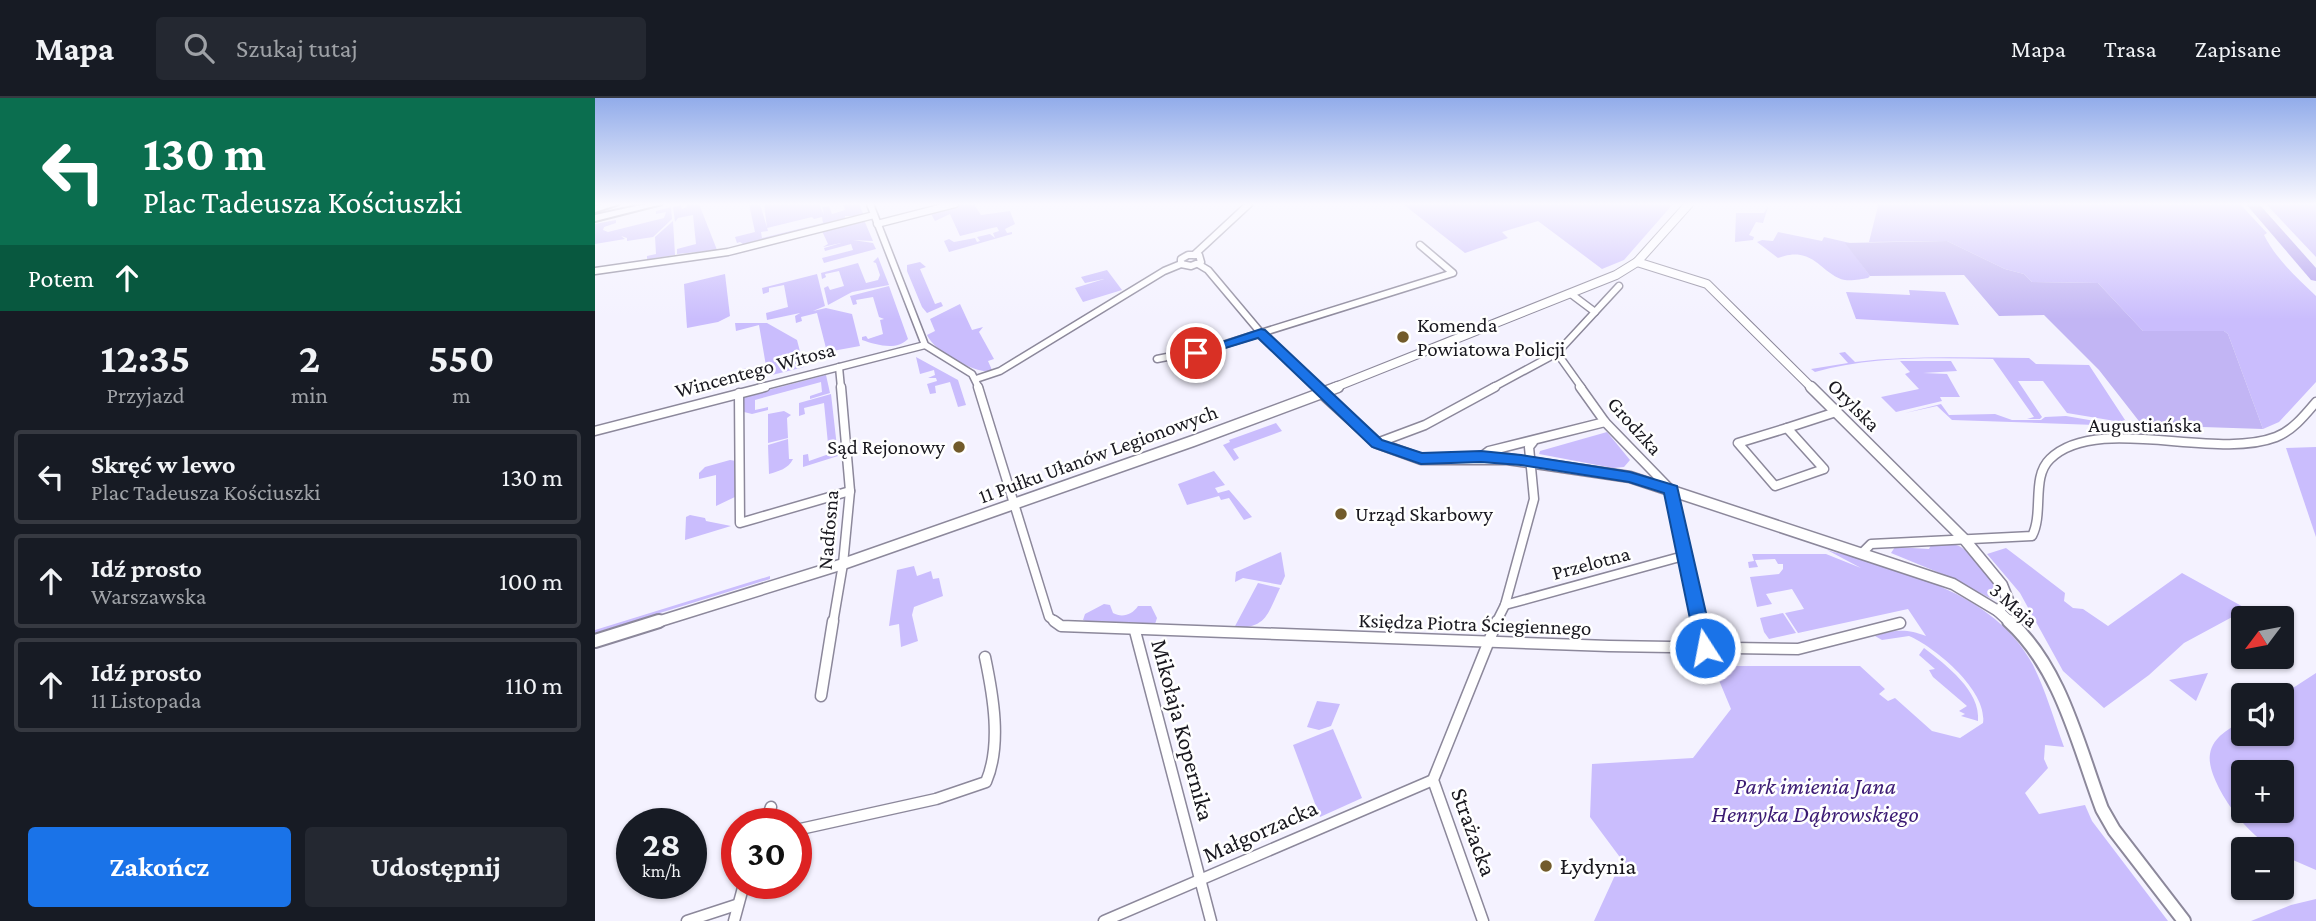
<!DOCTYPE html>
<html lang="pl">
<head>
<meta charset="utf-8">
<style>
  :root { --surface:#171b24; --page:#242831; --text:#f1f3f6; --muted:#9ea1a6; --line:#363941; --accent:#1a73e8 }
  body { margin:0; font-family:"Crimson Pro",serif; background:var(--page); color:var(--text); height:100vh; display:flex; flex-direction:column; font-size:26px; white-space:nowrap }
  * { box-sizing:border-box; margin:0 }
  p { font-size:23px; color:var(--muted) }
  .icon { flex:none; width:38px; height:38px; fill:none; stroke:currentColor; stroke-width:2; stroke-linecap:round; stroke-linejoin:round }
  .map { position:relative; flex:1; overflow:hidden }
  .panel { display:flex; flex-direction:column; background:var(--surface); width:595px }
  .panel>* { flex:none }
  .guide { background:#0b6e4f; color:#fff; overflow:hidden }
  .needle { width:46px; rotate:238deg }
  .buttons { position:absolute; left:1636px; top:508px; display:grid; gap:14px }
  .buttons a { display:grid; place-items:center; width:63px; height:63px; border-radius:7px; background:var(--surface); box-shadow:0 2px 5px #0004; font-size:35px }
  .speed { position:absolute; left:21px; top:710px; display:flex; gap:14px; font-size:35px; font-weight:700; text-align:center }
  .speed>* { display:grid; place-content:center; width:91px; height:91px; border-radius:50%; background:var(--surface); box-shadow:0 2px 5px #0004; line-height:1 }
  .speed small { font-size:18px; font-weight:400 }
  .speed .limit { border:10px solid #d22; background:#fff; color:#111 }
  .pin { position:absolute; display:grid; place-items:center; width:60px; height:60px; color:#fff; margin:-30px; border:4px solid #fff; border-radius:50%; box-shadow:0 2px 7px #0007 }
  .me { position:absolute; width:77px; margin:-38px; rotate:349deg; stroke-linejoin:round; filter:drop-shadow(0 0 5px #0008) }
  .turn { display:flex; align-items:center; gap:24px; height:147px; padding:0 28px; font-size:32px }
  .turn .icon { width:91px; height:91px; stroke-width:2.5 }
  .turn b { display:block; font-size:49px; line-height:60px }
  .then { display:flex; align-items:center; height:66px; padding:0 28px; background:#0003; gap:14px; font-size:26px }
  .eta { display:flex; justify-content:space-evenly; align-items:center; height:119px; text-align:center }
  .eta b { font-size:42px; font-weight:700; line-height:49px }
  .cta { display:flex; gap:14px; margin-top:auto; padding:14px 28px }
  .cta a { flex:1; height:80px; border-radius:7px; background:var(--accent); color:#fff; font-size:28px; font-weight:700; line-height:80px; text-align:center }
  .cta a+a { background:var(--page); color:var(--text) }
  ul { padding:0; list-style:none }
  li { display:flex; align-items:center; gap:21px; height:94px; margin:0 14px 10px; padding:0 14px; border:4px solid var(--line); border-radius:7px }
  li div { flex:1 }
  li b { display:block; font-size:26px }
  li em { font-style:normal }
  header { display:flex; align-items:center; gap:42px; box-sizing:border-box; height:98px; padding:0 35px; background:var(--surface); border-bottom:2px solid var(--line) }
  header strong { font-size:33px }
  nav { display:flex; gap:38px; margin-inline-start:auto; font-size:24px }
  .search { width:490px; height:63px; background:var(--page); display:flex; align-items:center; gap:18px; box-sizing:border-box; padding:0 24px; border-radius:7px; color:var(--muted); font-size:26px }
  main { display:flex; flex:1; min-height:0 }
  .map>svg:first-child { display:block }
  .green { fill:#cabdfd; fill-rule:evenodd }
  .forest { fill:#c2b5f4 }
  .lines { fill:none; stroke-linecap:round; stroke-linejoin:round }
  .river { fill:#b2a0ee; fill-rule:evenodd }
  .minor-far2-casing { stroke:#8c889b; stroke-width:9 }
  .minor-far1-casing { stroke:#8c889b; stroke-width:11 }
  .minor-casing { stroke:#8c889b; stroke-width:13 }
  .tertiary-far2-casing { stroke:#8c889b; stroke-width:10 }
  .tertiary-far1-casing { stroke:#8c889b; stroke-width:13 }
  .tertiary-casing { stroke:#8c889b; stroke-width:16 }
  .primary-casing { stroke:#8c889b; stroke-width:4 }
  .minor-far2 { stroke:#fff; stroke-width:6 }
  .minor-far1 { stroke:#fff; stroke-width:8 }
  .minor { stroke:#fff; stroke-width:10 }
  .tertiary-far2 { stroke:#fff; stroke-width:8 }
  .tertiary-far1 { stroke:#fff; stroke-width:10 }
  .tertiary { stroke:#fff; stroke-width:12 }
  .primary { fill:#fff; fill-rule:evenodd }
  .route { fill:#1a73e8; stroke:#114b97; stroke-width:2 }
  .poi-dot { fill:#725b2b; stroke:#fff; stroke-width:2.5 }
  .labels { text-anchor:middle; stroke-width:5; stroke-linejoin:round; paint-order:stroke }
  .poi-label { font-size:21px; fill:#19181f; stroke:#fff; text-anchor:start }
  .street-label { font-size:21px; fill:#19181f; stroke:#fff }
  .near-street-label { font-size:24px; fill:#19181f; stroke:#fff }
  .near-park-label { font-size:24px; font-style:italic; fill:#3b1a73; stroke:#fff }
  .near-poi-label { font-size:24px; fill:#19181f; stroke:#fff; text-anchor:start }
</style>
</head>
<body>
<header>
<strong>Mapa</strong>
<div class="search"><svg class="icon" aria-label="search" viewBox="0 0 24 24"><circle cx="10" cy="10" r="6"/><path d="M15 15l6 6"/></svg>Szukaj tutaj</div>
<nav><a>Mapa</a><a>Trasa</a><a>Zapisane</a></nav>
</header>
<main>
<section class="panel">
<div class="guide">
<div class="turn"><svg class="icon" aria-label="left" viewBox="0 0 24 24"><path d="M17 20v-9H6M10 6l-5 5 5 5"/></svg><div><b>130 m</b>Plac Tadeusza Kościuszki</div></div>
<div class="then">Potem<svg class="icon" aria-label="ahead" viewBox="0 0 24 24"><path d="M12 20V5M6 11l6-6 6 6"/></svg></div>
</div>
<div class="eta">
<div><b>12:35</b><p>Przyjazd</p></div>
<div><b>2</b><p>min</p></div>
<div><b>550</b><p>m</p></div>
</div>
<ul>
<li><svg class="icon" aria-label="left" viewBox="0 0 24 24"><path d="M17 20v-9H6M10 6l-5 5 5 5"/></svg><div><b>Skręć w lewo</b><p>Plac Tadeusza Kościuszki</p></div><em>130 m</em></li>
<li><svg class="icon" aria-label="ahead" viewBox="0 0 24 24"><path d="M12 20V5M6 11l6-6 6 6"/></svg><div><b>Idź prosto</b><p>Warszawska</p></div><em>100 m</em></li>
<li><svg class="icon" aria-label="ahead" viewBox="0 0 24 24"><path d="M12 20V5M6 11l6-6 6 6"/></svg><div><b>Idź prosto</b><p>11 Listopada</p></div><em>110 m</em></li>
</ul>
<div class="cta"><a>Zakończ</a><a>Udostępnij</a></div>
</section>
<div class="map">
<svg width="1721" height="823" viewBox="0 0 1721 823">
  <rect width="100%" height="100%" fill="#f4f2ff"/>
  <!-- green -->
  <g class="green">
    <polygon points="92,106 104,106 122,152 82,156 82,151 101,146 98,117 83,120 80,124 78,109 86,107 87,111 92,109"/>
    <polygon points="154,106 165,106 173,133 166,134 167,140 228,125 227,119 219,121 217,119 172,130 169,106 224,106 229,117 227,109 234,108 237,116 250,112 248,106 264,106 269,118 250,118 250,122 151,148 145,144 142,145 140,139 160,134"/>
    <polygon points="364,106 379,106 386,117 415,113 420,126 410,131 412,135 417,134 417,136 354,154 349,143 354,141 359,144 380,140 382,144 385,143 382,139 395,136 400,140 398,135 404,133 402,129 397,130 365,138 355,116 340,123 335,114"/>
    <polygon points="808,106 1078,106 1029,162 1007,171 943,123 907,134 913,140 870,155"/>
    <path d="M1280 106H1645L1672 135 1669 137C1681 161 1702 180 1721 198V284L1684 324 1668 331 1633 236 1629 233H1548L1503 185 1437 184 1429 176 1410 171 1352 143 1274 144 1283 108Z"/>
    <polygon points="1671,106 1721,106 1721,159"/>
    <polygon points="76,109 77,121 58,139 32,143 32,140 26,138 30,141 0,146 0,126 21,122 21,125 9,129 8,132 13,134 69,120 71,114 61,116 61,113"/>
    <polygon points="1173,109 1168,125 1161,124 1154,137 1159,139 1158,142 1140,144 1141,115 1169,115"/>
    <polygon points="269,122 278,143 258,142 278,145 281,151 229,165 227,160 258,152 256,146 230,153 229,150 246,145 228,149 233,146 227,133"/>
    <polygon points="78,123 80,157 60,160 58,163 52,162 52,158 61,156 60,139"/>
    <path d="M1183 134 1227 143 1229 139 1255 145H1251L1275 178 1273 180C1267 181 1257 183 1250 182 1226 177 1219 146 1183 160L1162 144 1167 142 1178 143Z"/>
    <polygon points="283,159 294,187 257,194 233,207 229,190 233,188 235,192 249,188 244,173 230,176 231,179 227,181 226,175 263,165 271,185 283,182 285,177 281,165 278,164"/>
    <polygon points="325,164 331,169 325,171 340,206 346,204 348,208 332,215 327,209 312,173 312,167"/>
    <polygon points="512,172 527,192 488,204 480,190 509,181 490,185 486,179"/>
    <polygon points="130,176 135,218 123,224 92,230 89,186"/>
    <polygon points="222,176 230,208 218,213 231,210 257,216 265,248 232,254 222,215 206,219 207,223 201,225 200,218 205,215 172,222 171,215 193,209 189,187 174,190 174,194 168,196 167,190"/>
    <path d="M294 188 313 241C301 253 282 247 267 242V239L271 238 273 241 288 236 285 222 289 221 284 219 278 199 261 202 262 206 258 207 255 198Z"/>
    <polygon points="1314,192 1350,194 1364,227 1261,221 1251,194 1315,197"/>
    <path d="M365 206 377 232 388 229 384 234 399 261 393 263 397 272 395 274C376 273 340 254 332 237L340 233 335 221Z"/>
    <polygon points="140,225 172,225 202,242 209,269 149,284 147,271 152,270 153,274 171,268 164,227 141,233"/>
    <path d="M1250 254 1260 264C1318 257 1376 260 1434 260L1441 266 1494 267 1532 325 1472 315 1448 283H1423L1447 319 1445 321H1432L1439 319 1398 261C1337 260 1278 258 1220 274L1216 271 1253 265 1244 255Z"/>
    <polygon points="321,259 363,282 371,307 363,309 355,284 340,288 341,295 335,296 332,286 342,283 341,280 333,280 340,277 339,272 325,276"/>
    <polygon points="1305,263 1356,263 1362,273 1328,275 1352,276 1365,299 1345,299 1347,303 1301,314 1286,299 1324,291 1310,276 1315,274"/>
    <polygon points="231,277 235,295 215,301 215,298 227,294 226,284 160,302 160,312 173,309 173,312 157,316 149,314 149,300 155,297"/>
    <polygon points="236,296 243,358 208,369 208,357 213,356 214,363 234,356 229,305 209,310 210,316 204,318 204,305"/>
    <polygon points="1346,306 1354,317 1400,316 1417,322 1446,322 1450,319 1471,318 1529,328 1357,322 1342,308 1310,315"/>
    <polygon points="189,313 196,317 192,320 193,340 173,345 173,316"/>
    <polygon points="681,325 687,333 638,351 644,360 639,363 628,347 635,344 634,342"/>
    <polygon points="1012,334 1035,362 1029,369 1018,370 944,356 945,353"/>
    <path d="M193 341 194 361H198C193 371 184 373 174 376L173 347Z"/>
    <polygon points="1721,349 1721,439 1691,350"/>
    <polygon points="135,362 141,363 142,398 121,408 121,377 104,381 104,375 110,369"/>
    <polygon points="619,373 630,387 620,390 623,395 634,392 657,419 649,422 634,400 626,402 624,398 592,407 583,386"/>
    <polygon points="95,417 110,420 111,423 136,428 90,442 91,419"/>
    <path d="M1336 447C1345 447 1355 445 1364 448 1375 453 1404 488 1404 498L1398 501 1393 499 1352 478 1296 455 1300 449 1334 451Z"/>
    <polygon points="1411,450 1470,495 1469,503 1478,510 1488,511 1513,528 1587,475 1652,511 1589,545 1554,577 1509,610 1468,573 1425,495 1392,456"/>
    <path d="M1232 452C1305 472 1400 494 1438 567 1451 593 1459 622 1469 649L1450 647 1449 661 1453 670 1430 695 1444 716 1490 707 1497 723 1573 823H999L1027 762 995 719 997 666 1098 660 1136 611 1118 568H1265L1290 591 1284 596 1293 603 1300 600 1337 633 1365 640 1388 625C1393 593 1340 549 1314 538L1287 542 1280 538C1299 532 1311 530 1331 538L1313 511 1203 535 1190 515 1209 511 1197 491 1171 496 1177 506 1162 509 1155 479 1184 476 1188 471V466H1183L1180 461 1160 462 1163 469 1154 470 1153 464 1159 463 1157 456H1231L1266 470Z"/>
    <polygon points="686,454 690,478 686,487 648,480 640,484 641,474"/>
    <polygon points="319,468 322,478 336,473 338,481 344,480 348,498 319,509 317,517 323,543 306,549 304,526 294,528 302,472"/>
    <polygon points="175,478 175,481 0,535 0,532"/>
    <path d="M663 485 685 490C672 517 672 530 639 530Z"/>
    <path d="M509 506 515 507 518 515C527 520 537 517 543 508H556L562 520 560 526 495 525 488 522 490 516Z"/>
    <polygon points="1188,515 1201,535 1174,541 1169,534 1165,520"/>
    <path d="M1329 550C1351 567 1386 593 1383 623L1366 618 1370 616 1364 613 1372 608 1338 579 1334 572 1340 571 1324 557Z"/>
    <polygon points="1613,575 1601,603 1574,582"/>
    <path d="M1721 575V772L1689 758 1687 751C1660 751 1610 683 1615 656 1618 638 1635 631 1648 622V635H1687V597ZM1648 674H1687V712H1648Z"/>
    <polygon points="722,603 745,606 736,628 724,632 712,629"/>
    <polygon points="738,631 767,700 725,719 698,647"/>
    <polygon points="1721,801 1721,823 1656,823 1696,807"/>
  </g>
  <!-- forest -->
  <polygon class="forest" points="1352,143 1410,171 1429,176 1437,184 1503,185 1548,233 1629,233 1633,236 1668,331 1547,327 1504,272 1449,217 1404,218 1369,177 1275,178 1250,145"/>
  <g class="lines">
    <!-- river -->
    <polygon class="river" points="1651,106 1664,106 1721,170 1721,183 1716,182"/>
    <defs>
      <g id="minor-far2">
        <polyline points="275,106 330,247 377,276 384,290"/>
        <polyline points="282,126 360,106"/>
        <polygon points="593,157 604,157 606,164 596,168 586,166 586,161"/>
        <polyline points="599,157 654,106"/>
        <polyline points="603,166 613,172 666,235 722,290"/>
        <polyline points="0,173 133,154 279,117"/>
        <polyline points="976,196 1000,214"/>
        <polyline points="962,255 987,290"/>
        <polyline points="562,261 618,250 858,175 825,147"/>
        <polyline points="244,269 246,290"/>
        <polyline points="381,281 405,273 569,173 586,166"/>
        <polyline points="163,290 330,247"/>
        <polyline points="897,290 962,255 1024,188"/>
      </g>
      <g id="minor-far1">
        <polyline points="383,289 454,519 462,525"/>
        <polyline points="721,289 727,295"/>
        <polyline points="985,289 1010,324 1076,392 1105,525"/>
        <polyline points="144,295 145,425 255,393"/>
        <polygon points="1192,330 1229,371 1180,388 1143,345"/>
        <polyline points="1192,330 1241,314"/>
        <polyline points="0,333 170,289"/>
        <polyline points="782,345 830,327 900,289"/>
        <polyline points="886,359 894,353 1010,324"/>
        <path d="M1268 454 1276 446 1437 438C1449 415 1436 379 1455 361 1502 315 1619 363 1681 339 1697 333 1710 317 1721 304"/>
        <polyline points="910,507 1092,457"/>
        <polyline points="238,525 248,466 255,393 246,289"/>
        <polyline points="901,525 910,507 939,401 934,349 938,344"/>
      </g>
      <g id="minor">
        <polyline points="459,523 466,528 1014,548 1203,551 1305,525"/>
        <polyline points="1104,523 1110,550"/>
        <polyline points="540,533 616,823"/>
        <polyline points="226,598 238,523"/>
        <polyline points="170,726 176,709"/>
        <path d="M201 732 341 701 391 684C407 647 398 597 390 559"/>
        <polyline points="92,823 141,807"/>
        <polyline points="139,823 149,786"/>
        <polyline points="509,823 838,682"/>
        <polyline points="888,823 838,682 902,523"/>
      </g>
      <g id="tertiary-far2">
        <polyline points="1042,164 1112,186 1217,290"/>
        <polyline points="738,290 1021,177 1042,164 1094,106"/>
      </g>
      <g id="tertiary-far1">
        <polyline points="1216,289 1370,442 1407,487 1413,502 1403,513"/>
        <polyline points="727,295 782,345 826,361 912,361 1035,379 1358,486 1403,513 1416,525"/>
        <polyline points="59,525 248,466 598,343 743,289"/>
      </g>
      <g id="tertiary">
        <path d="M1414 523C1466 570 1483 647 1507 711L1519 732 1589 823"/>
        <polyline points="0,543 64,523"/>
      </g>
      <g id="primary">
        <polygon points="9,106 24,106 0,114 0,108"/>
        <polygon points="51,106 67,106 0,123 0,117"/>
      </g>
    </defs>
    <!-- minor-far2 casing -->
    <use href="#minor-far2" class="minor-far2-casing"/>
    <!-- minor-far1 casing -->
    <use href="#minor-far1" class="minor-far1-casing"/>
    <!-- minor casing -->
    <use href="#minor" class="minor-casing"/>
    <!-- tertiary-far2 casing -->
    <use href="#tertiary-far2" class="tertiary-far2-casing"/>
    <!-- tertiary-far1 casing -->
    <use href="#tertiary-far1" class="tertiary-far1-casing"/>
    <!-- tertiary casing -->
    <use href="#tertiary" class="tertiary-casing"/>
    <!-- primary casing -->
    <use href="#primary" class="primary-casing"/>
    <!-- minor-far2 -->
    <use href="#minor-far2" class="minor-far2"/>
    <!-- minor-far1 -->
    <use href="#minor-far1" class="minor-far1"/>
    <!-- minor -->
    <use href="#minor" class="minor"/>
    <!-- tertiary-far2 -->
    <use href="#tertiary-far2" class="tertiary-far2"/>
    <!-- tertiary-far1 -->
    <use href="#tertiary-far1" class="tertiary-far1"/>
    <!-- tertiary -->
    <use href="#tertiary" class="tertiary"/>
    <!-- primary -->
    <use href="#primary" class="primary"/>
  </g>
  <!-- sky -->
  <linearGradient id="sky" x2="0" y2="1"><stop stop-color="#92acea"/><stop offset="0.48" stop-color="#faf9ff"/><stop offset="1" stop-color="#faf9ff" stop-opacity="0"/></linearGradient>
  <rect width="1721" height="221" fill="url(#sky)"/>
  <!-- route -->
  <polygon class="route" points="666,231 670,232 787,342 827,355 886,353 926,357 1035,374 1082,388 1119,550 1117,555 1110,557 1104,555 1101,550 1069,395 1034,384 926,367 886,364 826,366 777,349 663,240 601,259 594,255"/>
  <!-- markers -->
  <g class="poi-dot">
    <circle cx="808" cy="239" r="7"/>
    <circle cx="364" cy="349" r="7"/>
    <circle cx="746" cy="416" r="7"/>
    <circle cx="951" cy="768" r="7"/>
  </g>
  <g class="labels">
    <!-- poi labels -->
    <g class="poi-label">
      <text x="822" y="234">Komenda<tspan x="822" dy="24">Powiatowa Policji</tspan></text>
      <text x="350" y="356" text-anchor="end">Sąd Rejonowy</text>
      <text x="760" y="423">Urząd Skarbowy</text>
    </g>
    <!-- street labels -->
    <g class="street-label">
      <text transform="translate(160 272) rotate(-15)" y="7">Wincentego Witosa</text>
      <text transform="translate(1259 307) rotate(45)" y="7">Orylska</text>
      <text x="1550" y="334">Augustiańska</text>
      <text transform="translate(1040 328) rotate(48)" y="7">Grodzka</text>
      <text transform="translate(503 356) rotate(-20)" y="7">11 Pułku Ułanów Legionowych</text>
      <text transform="translate(233 432) rotate(-85)" y="7">Nadfosna</text>
      <text transform="translate(996 465) rotate(-15)" y="7">Przelotna</text>
      <text transform="translate(1419 507) rotate(41)" y="7">3 Maja</text>
      <text transform="translate(880 526) rotate(2)" y="7">Księdza Piotra Ściegiennego</text>
    </g>
    <!-- near-street labels -->
    <g class="near-street-label">
      <text transform="translate(588 632) rotate(75)" y="8">Mikołaja Kopernika</text>
      <text transform="translate(665 733) rotate(-24)" y="8">Małgorzacka</text>
      <text transform="translate(879 734) rotate(70)" y="8">Strażacka</text>
    </g>
    <!-- near-park labels -->
    <g class="near-park-label">
      <text x="1220" y="696">Park imienia Jana<tspan x="1220" dy="28">Henryka Dąbrowskiego</tspan></text>
    </g>
    <!-- near-poi labels -->
    <g class="near-poi-label">
      <text x="965" y="776">Łydynia</text>
    </g>
  </g>
</svg>
<div class="buttons">
<a><svg class="needle" viewBox="-14 -14 28 28"><path d="M0-13l5 13h-10z" fill="#e53935"/><path d="M0 13l5-13h-10z" fill="#9ea1a6"/></svg></a>
<a><svg class="icon" aria-label="sound" viewBox="0 0 24 24"><path d="M4 9h4l5-4v14l-5-4H4zM17 9q2 3 0 6"/></svg></a>
<a>+</a>
<a>−</a>
</div>
<div class="speed"><div>28<small>km/h</small></div><div class="limit">30</div></div>
<div class="pin" style="left:601px;top:255px;background:#d93025"><svg class="icon" aria-label="arrive" viewBox="0 0 24 24"><path d="M6 21V4h12l-3 4 3 4H6"/></svg></div>
<svg class="me" style="left:1110px;top:550px" viewBox="-20 -20 40 40"><circle r="17" fill="#1a73e8" stroke="#fff" stroke-width="3"/><path d="M0-11L8 9 0 5-8 9z" fill="#fff"/></svg>
</div>
</main>
</body>
</html>
